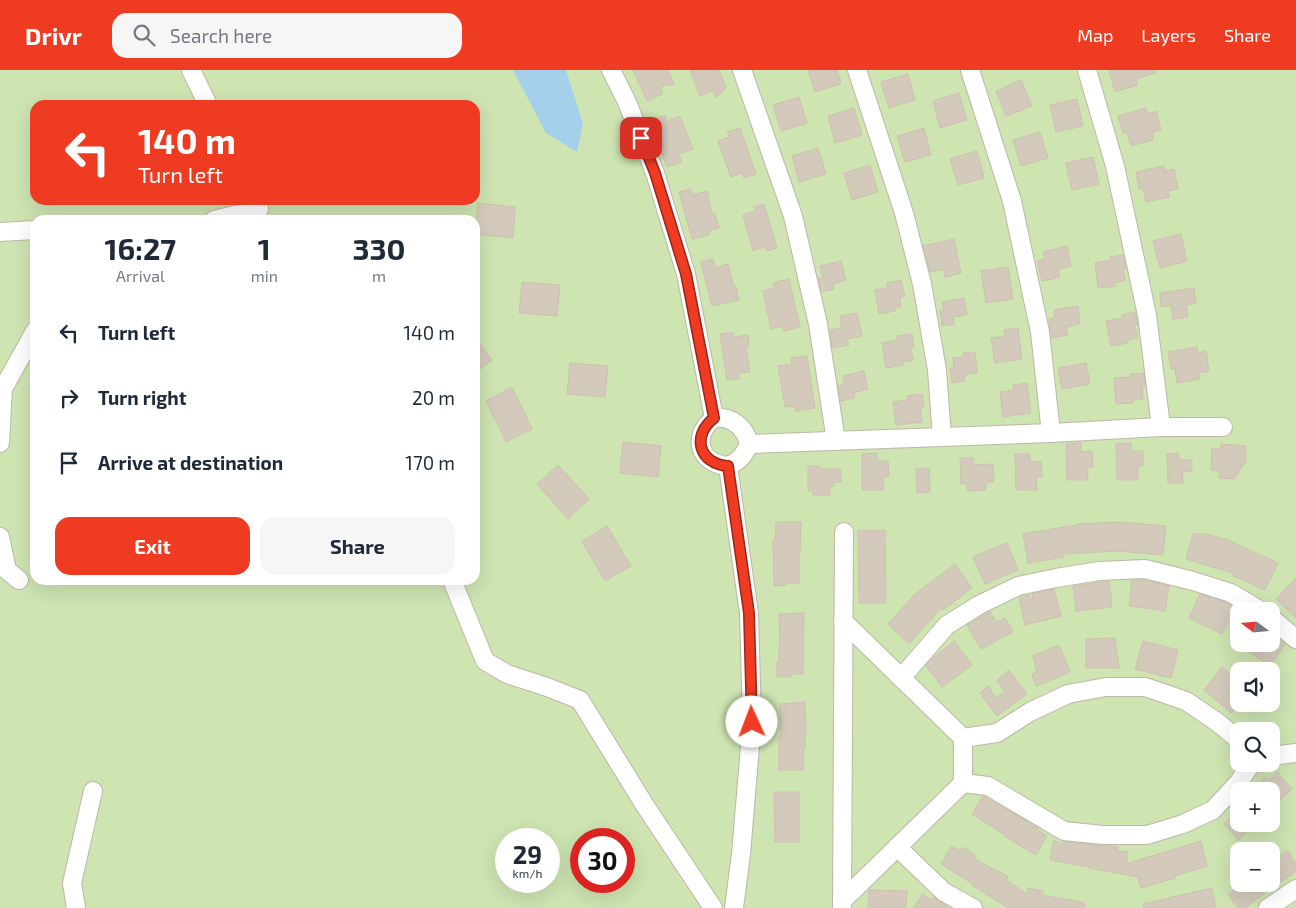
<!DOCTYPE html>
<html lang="en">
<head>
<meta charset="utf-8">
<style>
  :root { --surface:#fff; --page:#f6f6f7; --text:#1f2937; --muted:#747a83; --accent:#ef3b21 }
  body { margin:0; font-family:"Exo 2",sans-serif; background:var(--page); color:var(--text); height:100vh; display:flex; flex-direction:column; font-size:19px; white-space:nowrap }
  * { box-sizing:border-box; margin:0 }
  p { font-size:16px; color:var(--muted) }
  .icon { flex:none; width:28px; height:28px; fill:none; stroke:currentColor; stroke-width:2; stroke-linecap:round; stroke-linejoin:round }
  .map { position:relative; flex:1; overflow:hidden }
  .sheet { position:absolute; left:30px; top:145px; width:450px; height:370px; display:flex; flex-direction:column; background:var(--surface); border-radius:15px; box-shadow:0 5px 20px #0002 }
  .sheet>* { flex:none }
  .top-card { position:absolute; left:30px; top:30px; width:450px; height:105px; border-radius:15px; box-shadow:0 5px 20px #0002; background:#ef3b21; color:#fff; overflow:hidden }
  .needle { width:32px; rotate:286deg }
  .controls { position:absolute; left:1230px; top:532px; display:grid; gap:10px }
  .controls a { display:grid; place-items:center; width:50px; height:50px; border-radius:10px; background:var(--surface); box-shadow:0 5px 20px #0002; font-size:25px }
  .speed { position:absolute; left:495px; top:758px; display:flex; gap:10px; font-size:25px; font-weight:700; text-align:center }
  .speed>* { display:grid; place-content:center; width:65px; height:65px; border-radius:50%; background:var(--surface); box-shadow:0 5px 20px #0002; line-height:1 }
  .speed small { font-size:12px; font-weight:400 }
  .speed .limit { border:8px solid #d22; background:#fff; color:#111 }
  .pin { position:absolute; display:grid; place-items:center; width:42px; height:42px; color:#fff; margin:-21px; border-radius:10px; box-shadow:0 2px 8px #0006 }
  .me { position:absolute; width:55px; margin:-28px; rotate:358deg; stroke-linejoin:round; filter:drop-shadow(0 0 4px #0008) }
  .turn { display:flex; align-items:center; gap:18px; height:105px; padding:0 25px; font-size:22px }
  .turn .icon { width:65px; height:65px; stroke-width:2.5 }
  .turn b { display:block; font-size:35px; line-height:42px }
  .eta { display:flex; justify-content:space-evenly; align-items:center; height:85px; text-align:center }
  .eta b { font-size:30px; font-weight:700; line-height:35px }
  .button { display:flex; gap:10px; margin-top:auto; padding:10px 25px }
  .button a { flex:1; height:58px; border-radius:15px; background:var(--accent); color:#fff; font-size:20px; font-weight:700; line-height:58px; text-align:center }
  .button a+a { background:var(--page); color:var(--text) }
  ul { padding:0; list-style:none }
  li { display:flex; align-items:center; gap:15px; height:65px; padding:0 25px }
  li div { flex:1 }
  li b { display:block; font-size:19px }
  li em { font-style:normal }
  header { display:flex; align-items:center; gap:30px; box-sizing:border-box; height:70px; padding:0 25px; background:var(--accent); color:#fff }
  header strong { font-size:24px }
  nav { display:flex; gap:28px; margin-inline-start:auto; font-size:18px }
  .search { width:350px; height:45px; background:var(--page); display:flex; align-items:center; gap:12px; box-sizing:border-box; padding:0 18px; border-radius:15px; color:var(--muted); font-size:19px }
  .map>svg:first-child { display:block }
  .green { fill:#cee4b1; fill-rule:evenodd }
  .water { fill:#a5d0ec }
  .building { fill:#d3cabc; stroke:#cdc1b0 }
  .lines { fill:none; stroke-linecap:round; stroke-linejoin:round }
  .minor-casing { stroke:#bdb6a9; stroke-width:20 }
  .minor { stroke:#fff; stroke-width:18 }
  .route-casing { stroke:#9b2615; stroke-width:12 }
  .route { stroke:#ef3b21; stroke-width:9 }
</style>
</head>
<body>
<header>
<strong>Drivr</strong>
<div class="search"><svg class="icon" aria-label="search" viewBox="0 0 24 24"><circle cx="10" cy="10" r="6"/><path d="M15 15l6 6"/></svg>Search here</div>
<nav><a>Map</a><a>Layers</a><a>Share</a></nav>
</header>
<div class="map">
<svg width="1296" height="838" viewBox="0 0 1296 838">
  <rect width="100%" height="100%" fill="#f2eee6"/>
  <!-- green -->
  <path class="green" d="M0 0H1296V838H0ZM35 35H475V130H35ZM35 150H475V510H35ZM1239 541H1271V574H1239ZM1239 601H1271V634H1239ZM1239 661H1271V694H1239ZM1239 721H1271V754H1239ZM506 769H549V811H506ZM581 769H624V811H581ZM1239 781H1271V814H1239Z"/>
  <!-- water -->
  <polygon class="water" points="513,0 566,0 583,54 577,82 546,63"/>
  <!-- building -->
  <g class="building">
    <polygon points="633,0 668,0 674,14 661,16 662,24 647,31"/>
    <polygon points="690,0 719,0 726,18 716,28 713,21 700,26"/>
    <polygon points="808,0 837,0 841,14 815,22"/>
    <polygon points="1109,0 1156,0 1156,3 1136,9 1137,15 1115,22"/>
    <polygon points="908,4 915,30 889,38 881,12"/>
    <polygon points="1021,10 1032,36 1006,46 996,21"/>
    <polygon points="959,23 967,50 940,58 933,31"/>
    <polygon points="799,27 807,53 781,61 773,35"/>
    <polygon points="1077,29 1083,56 1056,62 1050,35"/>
    <polygon points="854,38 862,65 835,73 828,46"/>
    <polygon points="1146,38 1148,44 1156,41 1161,60 1152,63 1153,70 1131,76 1127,62 1123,63 1118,46"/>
    <polygon points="665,45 667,51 680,46 693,79 679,84 682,92 667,97 650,51"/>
    <polygon points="740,58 756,104 744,108 742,103 731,107 718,71 729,67 727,62"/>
    <polygon points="924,58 931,85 905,92 897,66"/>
    <polygon points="1040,62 1048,88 1021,96 1013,70"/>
    <polygon points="818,78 826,104 799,112 792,86"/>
    <polygon points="977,81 984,108 958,115 950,89"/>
    <polygon points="1093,87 1099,114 1072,120 1066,93"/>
    <polygon points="870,95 878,122 852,130 844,103"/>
    <polygon points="1164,96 1165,101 1174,99 1178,119 1168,121 1170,127 1146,132 1143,118 1139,119 1136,102"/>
    <polygon points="691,119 693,125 707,121 712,144 715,143 719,158 708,161 709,165 692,169 679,122"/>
    <polygon points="478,133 515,137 513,168 475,164"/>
    <polygon points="764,134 777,178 767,181 764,177 753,181 743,145 756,141 754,137"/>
    <polygon points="1181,164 1187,191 1160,198 1153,171"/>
    <polygon points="954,169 961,203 945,207 944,199 930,202 923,176"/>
    <polygon points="1067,176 1071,196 1058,199 1060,207 1042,211 1037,191 1045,189 1043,182"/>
    <polygon points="1123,185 1126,198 1123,199 1125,211 1116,212 1115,216 1098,218 1095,193 1111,190 1110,187"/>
    <polygon points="713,189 715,198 728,194 734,217 736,216 739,230 712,236 701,192"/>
    <polygon points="841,191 846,210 833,214 834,219 821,222 818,209 823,208 820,196"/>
    <polygon points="1008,197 1013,229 986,233 981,201"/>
    <polygon points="789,209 800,257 784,261 783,256 771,259 763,221 775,218 773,213"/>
    <polygon points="901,210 905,226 900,227 901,236 896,237 895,241 879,244 875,220 888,218 887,213"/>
    <polygon points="522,212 560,215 557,246 519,243"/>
    <polygon points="1194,218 1196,233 1186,235 1188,247 1173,249 1171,235 1161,237 1160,223"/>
    <polygon points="964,228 967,245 953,247 954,254 942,256 940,241 944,241 942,232"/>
    <polygon points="1078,236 1080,254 1066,257 1068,265 1052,268 1049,249 1055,248 1054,240"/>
    <polygon points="1135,242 1138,255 1135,256 1138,268 1128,270 1128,273 1111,276 1106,251 1122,248 1122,245"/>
    <polygon points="857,243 862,266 847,269 849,275 832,278 830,260 842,258 840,246"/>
    <polygon points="1018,258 1022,289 995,293 991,268 1005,266 1004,260"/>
    <polygon points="733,262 734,267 748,265 749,276 746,277 750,302 739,303 739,309 727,310 720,264"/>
    <polygon points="912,264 914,277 911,278 913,290 904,292 903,295 886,298 882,273 898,270 897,266"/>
    <polygon points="475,266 492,290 475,303"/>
    <polygon points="1197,277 1198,283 1206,281 1209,301 1199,303 1200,309 1177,313 1175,298 1171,299 1168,282"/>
    <polygon points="975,282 977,303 964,305 965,311 952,313 950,298 954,298 953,288 963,287 963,283"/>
    <polygon points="807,286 815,338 796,341 795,336 785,337 778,296 792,294 791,288"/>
    <polygon points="570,293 608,296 605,327 567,324"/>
    <polygon points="1086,293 1090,314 1062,319 1058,298"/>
    <polygon points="864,301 868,319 855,322 854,328 841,331 838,316 845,314 843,306"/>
    <polygon points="1144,303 1145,316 1142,316 1143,329 1134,330 1133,333 1116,334 1114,308 1131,307 1130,304"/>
    <polygon points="1027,313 1031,343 1003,347 1000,322 1014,320 1013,315"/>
    <polygon points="512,317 532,359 506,372 486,331"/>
    <polygon points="922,324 924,337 920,338 922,352 896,355 893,332 908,330 907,326"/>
    <polygon points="623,372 661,376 658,407 620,403"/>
    <polygon points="1081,373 1081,382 1092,381 1093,397 1087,397 1088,410 1067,410 1066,374"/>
    <polygon points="1131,373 1131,381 1143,381 1143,396 1138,396 1138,410 1117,410 1116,374"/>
    <polygon points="1221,374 1246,376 1246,391 1234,409 1219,408 1219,400 1211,400 1212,379 1221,379"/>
    <polygon points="877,383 877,391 888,391 889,406 883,407 884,420 862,420 862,384"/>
    <polygon points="1178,383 1179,390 1192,390 1192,401 1182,402 1183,413 1168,413 1167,384"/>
    <polygon points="1015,384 1030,384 1030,392 1041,391 1042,407 1036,407 1037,420 1016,420"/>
    <polygon points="960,388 973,388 973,395 993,394 994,412 986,412 986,420 967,421 967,414 961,414"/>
    <polygon points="558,395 589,429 568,449 537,414"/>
    <polygon points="808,396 820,396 820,399 841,399 841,412 834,412 834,416 830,416 830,425 813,425 813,421 808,421"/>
    <polygon points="929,398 930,422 917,423 916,399"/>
    <polygon points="776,452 801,452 800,482 799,482 799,513 787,513 786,515 774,516 773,469 775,469"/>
    <polygon points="1120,452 1166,456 1163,485 1119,481 1064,484 1064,487 1028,493 1023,464 1077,455 1077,454"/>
    <polygon points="607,456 631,496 605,511 582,471"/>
    <polygon points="885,460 886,533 859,533 858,461"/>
    <polygon points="1193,464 1207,464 1228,470 1278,493 1265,520 1232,505 1233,503 1186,489"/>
    <polygon points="1007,473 1018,500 985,514 973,487"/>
    <polygon points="955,494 972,518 943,540 941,538 909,574 888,554 914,525"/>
    <polygon points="1296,508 1296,548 1276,529"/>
    <polygon points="1132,510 1144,510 1169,516 1165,541 1129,536"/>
    <polygon points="1109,511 1112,537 1076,541 1073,516"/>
    <polygon points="1054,519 1061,546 1025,555 1019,528 1029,525 1031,530 1033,529 1032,524"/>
    <polygon points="1200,524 1224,532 1235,538 1222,564 1189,548"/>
    <polygon points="990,542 997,552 1005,548 1013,562 981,579 967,555"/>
    <polygon points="804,543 803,604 791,604 790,607 777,607 777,592 779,592 779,576 780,576 779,544"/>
    <polygon points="1271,562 1285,574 1270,596 1238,574 1271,574"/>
    <polygon points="1115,568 1119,598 1086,598 1086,569"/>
    <polygon points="954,571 972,595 942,617 926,595 933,588"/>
    <polygon points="1143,571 1178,580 1171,608 1135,599"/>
    <polygon points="1059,575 1070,602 1036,616 1032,604 1037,602 1033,586"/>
    <polygon points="1222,597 1239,611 1239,634 1232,643 1204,620"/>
    <polygon points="1009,600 1027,624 997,646 980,623 988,616 996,628 1004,622 997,610"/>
    <polygon points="805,632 806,663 805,663 805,679 803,679 804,700 779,700 779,666 781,666 780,634"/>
    <polygon points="1277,702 1292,719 1271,738 1271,721 1251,721 1266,707 1269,710"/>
    <polygon points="774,722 799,722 799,772 775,772"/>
    <polygon points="983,726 1038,758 1037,760 1047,766 1036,785 1004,766 1005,765 972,744"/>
    <polygon points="1239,740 1239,754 1256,754 1238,770 1224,754"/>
    <polygon points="1054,770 1063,775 1063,772 1118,777 1117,781 1128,782 1126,794 1201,771 1207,796 1175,806 1175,808 1141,818 1138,807 1089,798 1089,797 1050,790"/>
    <polygon points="952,776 960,781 962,777 975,785 974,788 994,800 995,799 1008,807 1006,810 1027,824 1028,818 1043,821 1042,825 1085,833 1084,838 1008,838 972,815 973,814 941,794"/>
    <polygon points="1271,777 1278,787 1288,781 1296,794 1296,802 1268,820 1245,838 1238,838 1228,824 1241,814 1271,814"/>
    <polygon points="1212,818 1216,838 1144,838 1143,834"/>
    <polygon points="869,820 907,821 906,838 868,838"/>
    <polygon points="923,824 931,830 934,827 949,838 913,838"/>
  </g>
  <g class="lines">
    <defs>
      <g id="minor">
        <polyline points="191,0 208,35"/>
        <path d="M611 0 627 32 655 103 686 204 714 348C691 366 699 394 728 396"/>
        <polyline points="742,0 793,146 818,254 836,371"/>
        <polyline points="214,150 259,139"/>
        <polyline points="0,162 35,160"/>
        <path d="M714 348C732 346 745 357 749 374 744 385 740 391 728 396L749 543 752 652 741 784 734 838"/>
        <polyline points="1161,357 1223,357"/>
        <polyline points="1051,363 1161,357 1147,245 1115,96 1087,0"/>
        <polyline points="942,367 1051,363 1040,262 1012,131 970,0"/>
        <polyline points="0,373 3,319 35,261"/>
        <polyline points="749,374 942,367 937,300 922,214 904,143 857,0"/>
        <polyline points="0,467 7,500 19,510"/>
        <polyline points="452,510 485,591 507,604 547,617 580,630 644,734 713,838"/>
        <polyline points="1271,548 1296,569"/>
        <polyline points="901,608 947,555 979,535 1018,516 1056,508 1099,501 1145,499 1193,511 1231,523 1261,541"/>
        <polyline points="963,668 997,663 1030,642 1068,624 1106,617 1145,617 1186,631 1217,652 1239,670"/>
        <polyline points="1271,686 1296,683"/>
        <polyline points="963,713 988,716 1064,761 1103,765 1147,765 1183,754 1213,740 1239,712 1251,694"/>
        <polyline points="897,777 944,822 973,838"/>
        <polyline points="842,831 963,713 963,668 843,551"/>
        <polyline points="76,838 72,813 93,721"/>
        <polyline points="842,838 844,462"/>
        <polyline points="1268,838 1296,819"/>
      </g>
    </defs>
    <!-- minor casing -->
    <use href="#minor" class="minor-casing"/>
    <!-- minor -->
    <use href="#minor" class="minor"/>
  </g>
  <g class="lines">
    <defs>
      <path id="route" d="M641 68 655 103 686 204 714 348C691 366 699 394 728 396L749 543 752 652"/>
    </defs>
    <!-- route casing -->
    <use href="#route" class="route-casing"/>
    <!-- route -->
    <use href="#route" class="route"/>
  </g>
</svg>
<div class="controls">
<a><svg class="needle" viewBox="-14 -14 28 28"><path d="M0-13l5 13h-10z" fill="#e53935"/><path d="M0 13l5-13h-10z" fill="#747a83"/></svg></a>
<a><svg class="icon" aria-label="sound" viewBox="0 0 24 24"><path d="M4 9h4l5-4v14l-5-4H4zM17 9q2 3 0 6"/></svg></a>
<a><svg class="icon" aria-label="search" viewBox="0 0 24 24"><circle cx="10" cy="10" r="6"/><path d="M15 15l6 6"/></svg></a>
<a>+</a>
<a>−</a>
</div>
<div class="speed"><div>29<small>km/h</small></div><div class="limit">30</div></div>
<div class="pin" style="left:641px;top:68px;background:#d93025"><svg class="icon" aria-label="arrive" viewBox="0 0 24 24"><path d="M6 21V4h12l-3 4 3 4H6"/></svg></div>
<svg class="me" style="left:752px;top:652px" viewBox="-20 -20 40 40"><circle r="19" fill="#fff"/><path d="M0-13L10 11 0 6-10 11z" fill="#ef3b21"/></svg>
<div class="top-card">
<div class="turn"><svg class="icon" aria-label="left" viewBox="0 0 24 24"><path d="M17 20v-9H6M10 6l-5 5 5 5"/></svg><div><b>140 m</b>Turn left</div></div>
</div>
<section class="sheet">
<div class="eta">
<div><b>16:27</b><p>Arrival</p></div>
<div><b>1</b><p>min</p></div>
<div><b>330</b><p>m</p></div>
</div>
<ul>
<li><svg class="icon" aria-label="left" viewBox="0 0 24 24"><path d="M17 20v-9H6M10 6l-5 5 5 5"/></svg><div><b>Turn left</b></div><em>140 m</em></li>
<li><svg class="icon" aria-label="right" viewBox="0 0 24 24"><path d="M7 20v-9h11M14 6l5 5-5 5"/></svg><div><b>Turn right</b></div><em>20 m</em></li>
<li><svg class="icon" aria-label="arrive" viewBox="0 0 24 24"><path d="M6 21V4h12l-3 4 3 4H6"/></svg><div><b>Arrive at destination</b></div><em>170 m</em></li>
</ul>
<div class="button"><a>Exit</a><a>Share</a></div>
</section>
</div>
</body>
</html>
